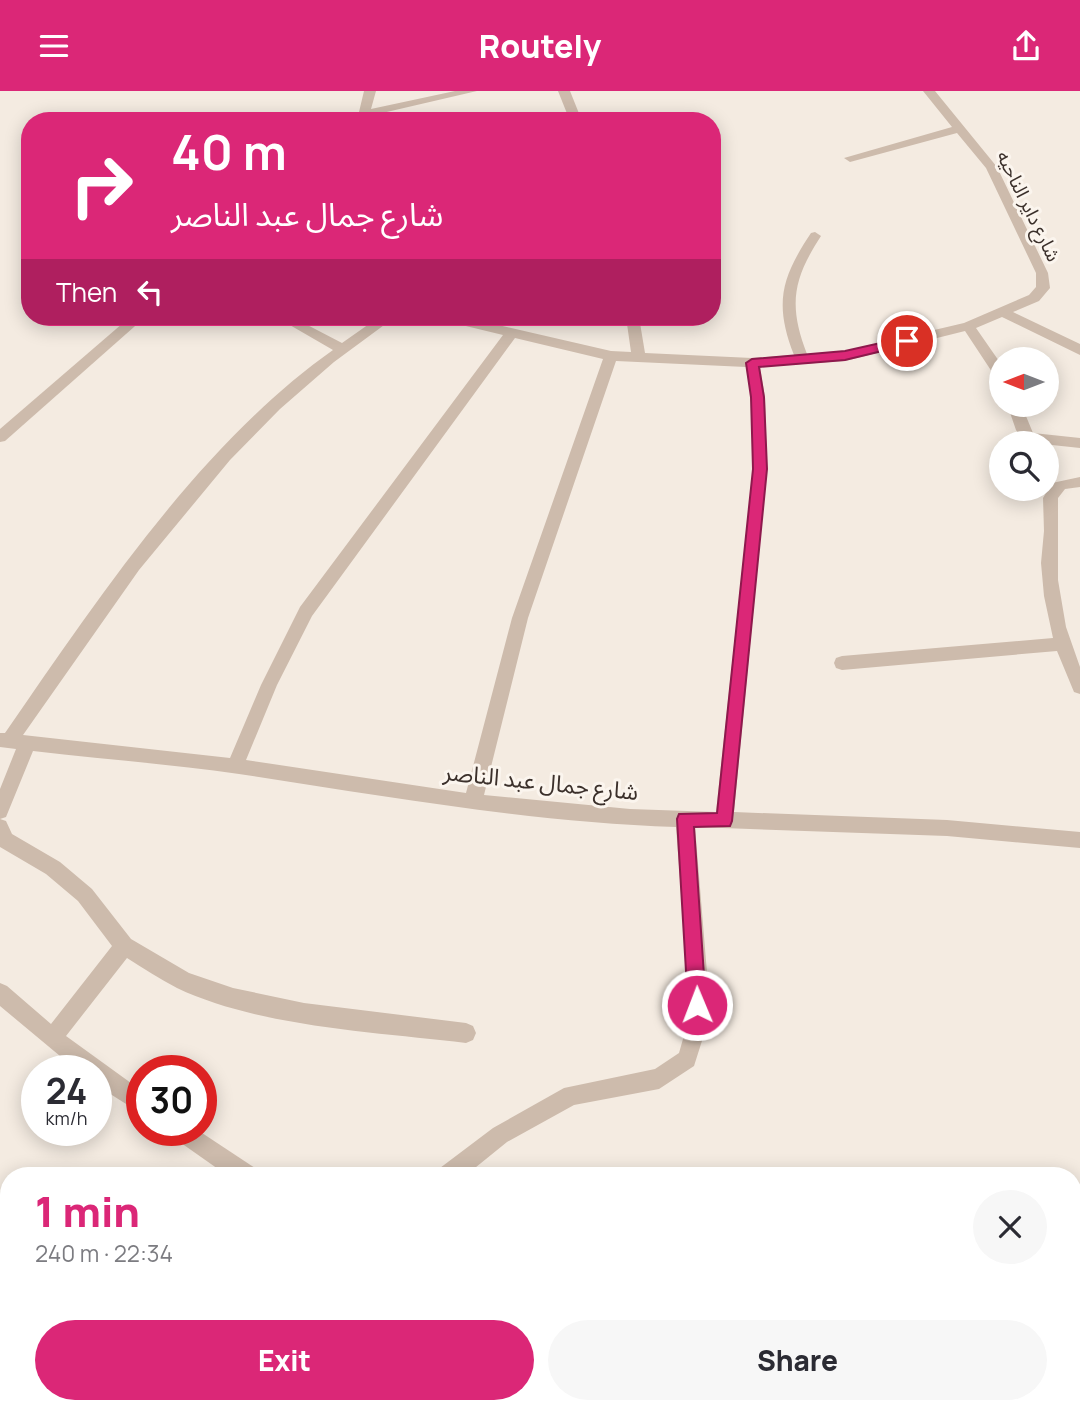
<!DOCTYPE html>
<html lang="en">
<head>
<meta charset="utf-8">
<style>
  :root { --surface:#fff; --page:#f7f7f7; --text:#2b2b33; --muted:#7c7c81; --accent:#db2777 }
  body { margin:0; font-family:Manrope,"Noto Sans Arabic",sans-serif; background:var(--page); color:var(--text); height:100vh; display:flex; flex-direction:column; font-size:26px; white-space:nowrap }
  * { box-sizing:border-box; margin:0 }
  p { font-size:23px; color:var(--muted) }
  .icon { flex:none; width:38px; height:38px; fill:none; stroke:currentColor; stroke-width:2; stroke-linecap:round; stroke-linejoin:round }
  .map { position:relative; flex:1; overflow:hidden }
  .drawer { position:absolute; left:0px; top:1076px; width:1082px; height:247px; display:flex; flex-direction:column; background:var(--surface); border-radius:28px 28px 0 0; box-shadow:0 4px 18px #0003 }
  .drawer>* { flex:none }
  .hud { position:absolute; left:21px; top:21px; width:700px; height:214px; border-radius:28px; box-shadow:0 4px 18px #0003; background:#db2777; color:#fff; overflow:hidden }
  .needle { width:46px; rotate:270deg }
  .tools { position:absolute; left:989px; top:256px; display:grid; gap:14px }
  .tools a { display:grid; place-items:center; width:70px; height:70px; border-radius:50%; background:var(--surface); box-shadow:0 4px 18px #0003; font-size:35px }
  .speed { position:absolute; left:21px; top:964px; display:flex; gap:14px; font-size:35px; font-weight:700; text-align:center }
  .speed>* { display:grid; place-content:center; width:91px; height:91px; border-radius:50%; background:var(--surface); box-shadow:0 4px 18px #0003; line-height:1 }
  .speed small { font-size:18px; font-weight:400 }
  .speed .limit { border:10px solid #d22; background:#fff; color:#111 }
  .pin { position:absolute; display:grid; place-items:center; width:60px; height:60px; color:#fff; margin:-30px; border:4px solid #fff; border-radius:50%; box-shadow:0 2px 7px #0007 }
  .me { position:absolute; width:77px; margin:-38px; rotate:359deg; stroke-linejoin:round; filter:drop-shadow(0 0 5px #0008) }
  .turn { display:flex; align-items:center; gap:24px; height:147px; padding:0 35px; font-size:32px }
  .turn .icon { width:91px; height:91px; stroke-width:2.5 }
  .turn b { display:block; font-size:49px; line-height:60px }
  .then { display:flex; align-items:center; height:66px; padding:0 35px; background:#0003; gap:14px; font-size:26px }
  .round { display:grid; place-items:center; flex:none; width:74px; height:74px; border-radius:37px; background:var(--page) }
  .summary { display:flex; align-items:center; justify-content:space-between; height:119px; padding:0 35px }
  h1 { font-size:42px; font-weight:800; line-height:52px; color:var(--accent) }
  .button { display:flex; gap:14px; margin-top:auto; padding:14px 35px }
  .button a { flex:1; height:80px; border-radius:42px; background:var(--accent); color:#fff; font-size:28px; font-weight:800; line-height:80px; text-align:center }
  .button a+a { background:var(--page); color:var(--text) }
  header { display:flex; justify-content:space-between; align-items:center; height:91px; padding:0 35px; background:var(--accent); color:#fff; font-size:32px; font-weight:800 }
  .map>svg:first-child { display:block }
  .lines { fill:none; stroke-linecap:round; stroke-linejoin:round }
  .minor { fill:#cdbbac; fill-rule:evenodd }
  .route { fill:#db2777; stroke:#8e194d; stroke-width:2 }
  .labels { text-anchor:middle; stroke-width:6; stroke-linejoin:round; paint-order:stroke }
  .far-street-label { font-size:19px; fill:#3b302b; stroke:#fbf5ee }
  .street-label { font-size:23px; fill:#3b302b; stroke:#fbf5ee }
</style>
</head>
<body>
<header><svg class="icon" aria-label="menu" viewBox="0 0 24 24"><path d="M4 6h16M4 12h16M4 18h16"/></svg>Routely<svg class="icon" aria-label="share" viewBox="0 0 24 24"><path d="M12 15V3M7 8l5-5 5 5M5 13v7h14v-7"/></svg></header>
<div class="map">
<svg width="1080" height="1322" viewBox="0 0 1080 1322">
  <rect width="100%" height="100%" fill="#f4ebe1"/>
  <g class="lines">
    <!-- minor -->
    <g class="minor">
      <polygon points="364,0 376,0 371,18 455,0 477,0 348,30 325,30 359,21"/>
      <polygon points="558,0 570,0 582,30 570,30"/>
      <path d="M923 0H935L997 76 1048 182 1050 197 1039 210 1013 221 1080 253V264L1002 226 976 237 1001 273V289L996 287 965 240 845 270 760 276 765 306 767 378 734 721 947 729 1080 741V757L947 745 695 736 708 894 707 934 694 975 659 998 574 1014 507 1051 465 1085H437L440 1077 493 1037 564 997 655 978 679 962 687 934 688 894 676 736C529 731 384 705 239 683 170 673 101 668 33 660L6 726 0 728 6 730 12 743 60 771 92 798 131 848 189 882 233 897 304 912 466 932 473 935 476 942 473 949 466 952C376 941 259 936 177 897 160 888 143 877 127 867L66 945 142 1000V1023L96 994V980H78L0 915V892L7 895 51 933 112 855 78 810 46 783 0 756V698L16 658 0 656V642H5C97 509 200 353 333 259L276 226H292L342 252 379 226H395L334 271 280 318 230 369 139 479 23 644 230 667 261 594 300 516 503 244 441 229 440 226H464L611 260 631 261 626 226H639L645 262 752 267 794 264C774 213 781 187 811 142L815 141 821 145C793 188 788 214 807 263L845 260 964 232 1029 204 1036 196V182L986 77 957 42 850 71 844 67 952 36ZM515 247 603 268 512 527 466 702 246 669 277 594 312 525ZM616 270 746 276 751 306 753 378 716 721 630 718 484 704 528 527Z"/>
      <polygon points="130,226 143,228 5,350 0,351 0,338"/>
      <polygon points="1007,313 1021,313 1033,342 1080,347 1080,357 1024,351 1016,339"/>
      <polygon points="1080,386 1080,396 1065,398 1058,407 1058,489 1066,536 1080,576 1080,603 1074,601 1057,560 842,579 836,577 834,572 836,567 842,565 1053,547 1044,505 1041,472 1044,440 1043,407 1052,392"/>
      <polygon points="170,1040 199,1040 255,1077 258,1085 228,1085 174,1047"/>
      <polygon points="100,1314 131,1314 128,1322 97,1322"/>
    </g>
  </g>
  <!-- route -->
  <polygon class="route" points="907,246 913,250 911,253 845,269 759,276 764,306 767,378 732,730 730,735 694,736 706,914 704,920 697,923 691,920 688,914 677,728 679,723 717,722 753,378 751,306 746,272 752,268 845,260"/>
  <g class="labels">
    <!-- far-street labels -->
    <g class="far-street-label">
      <text transform="translate(1029 115) rotate(64)" y="7">شارع داير الناحيه</text>
    </g>
    <!-- street labels -->
    <g class="street-label">
      <text transform="translate(541 691) rotate(6)" y="8">شارع جمال عبد الناصر</text>
    </g>
  </g>
</svg>
<div class="tools">
<a><svg class="needle" viewBox="-14 -14 28 28"><path d="M0-13l5 13h-10z" fill="#e53935"/><path d="M0 13l5-13h-10z" fill="#7c7c81"/></svg></a>
<a><svg class="icon" aria-label="search" viewBox="0 0 24 24"><circle cx="10" cy="10" r="6"/><path d="M15 15l6 6"/></svg></a>
</div>
<div class="speed"><div>24<small>km/h</small></div><div class="limit">30</div></div>
<div class="pin" style="left:907px;top:250px;background:#d93025"><svg class="icon" aria-label="arrive" viewBox="0 0 24 24"><path d="M6 21V4h12l-3 4 3 4H6"/></svg></div>
<svg class="me" style="left:697px;top:914px" viewBox="-20 -20 40 40"><circle r="17" fill="#db2777" stroke="#fff" stroke-width="3"/><path d="M0-11L8 9 0 5-8 9z" fill="#fff"/></svg>
<div class="hud">
<div class="turn"><svg class="icon" aria-label="right" viewBox="0 0 24 24"><path d="M7 20v-9h11M14 6l5 5-5 5"/></svg><div><b>40 m</b>شارع جمال عبد الناصر</div></div>
<div class="then">Then<svg class="icon" aria-label="left" viewBox="0 0 24 24"><path d="M17 20v-9H6M10 6l-5 5 5 5"/></svg></div>
</div>
<section class="drawer">
<div class="summary"><div><h1>1 min</h1><p>240 m · 22:34</p></div><a class="round"><svg class="icon" aria-label="close" viewBox="0 0 24 24"><path d="M6 6l12 12M18 6L6 18"/></svg></a></div>
<div class="button"><a>Exit</a><a>Share</a></div>
</section>
</div>
</body>
</html>
